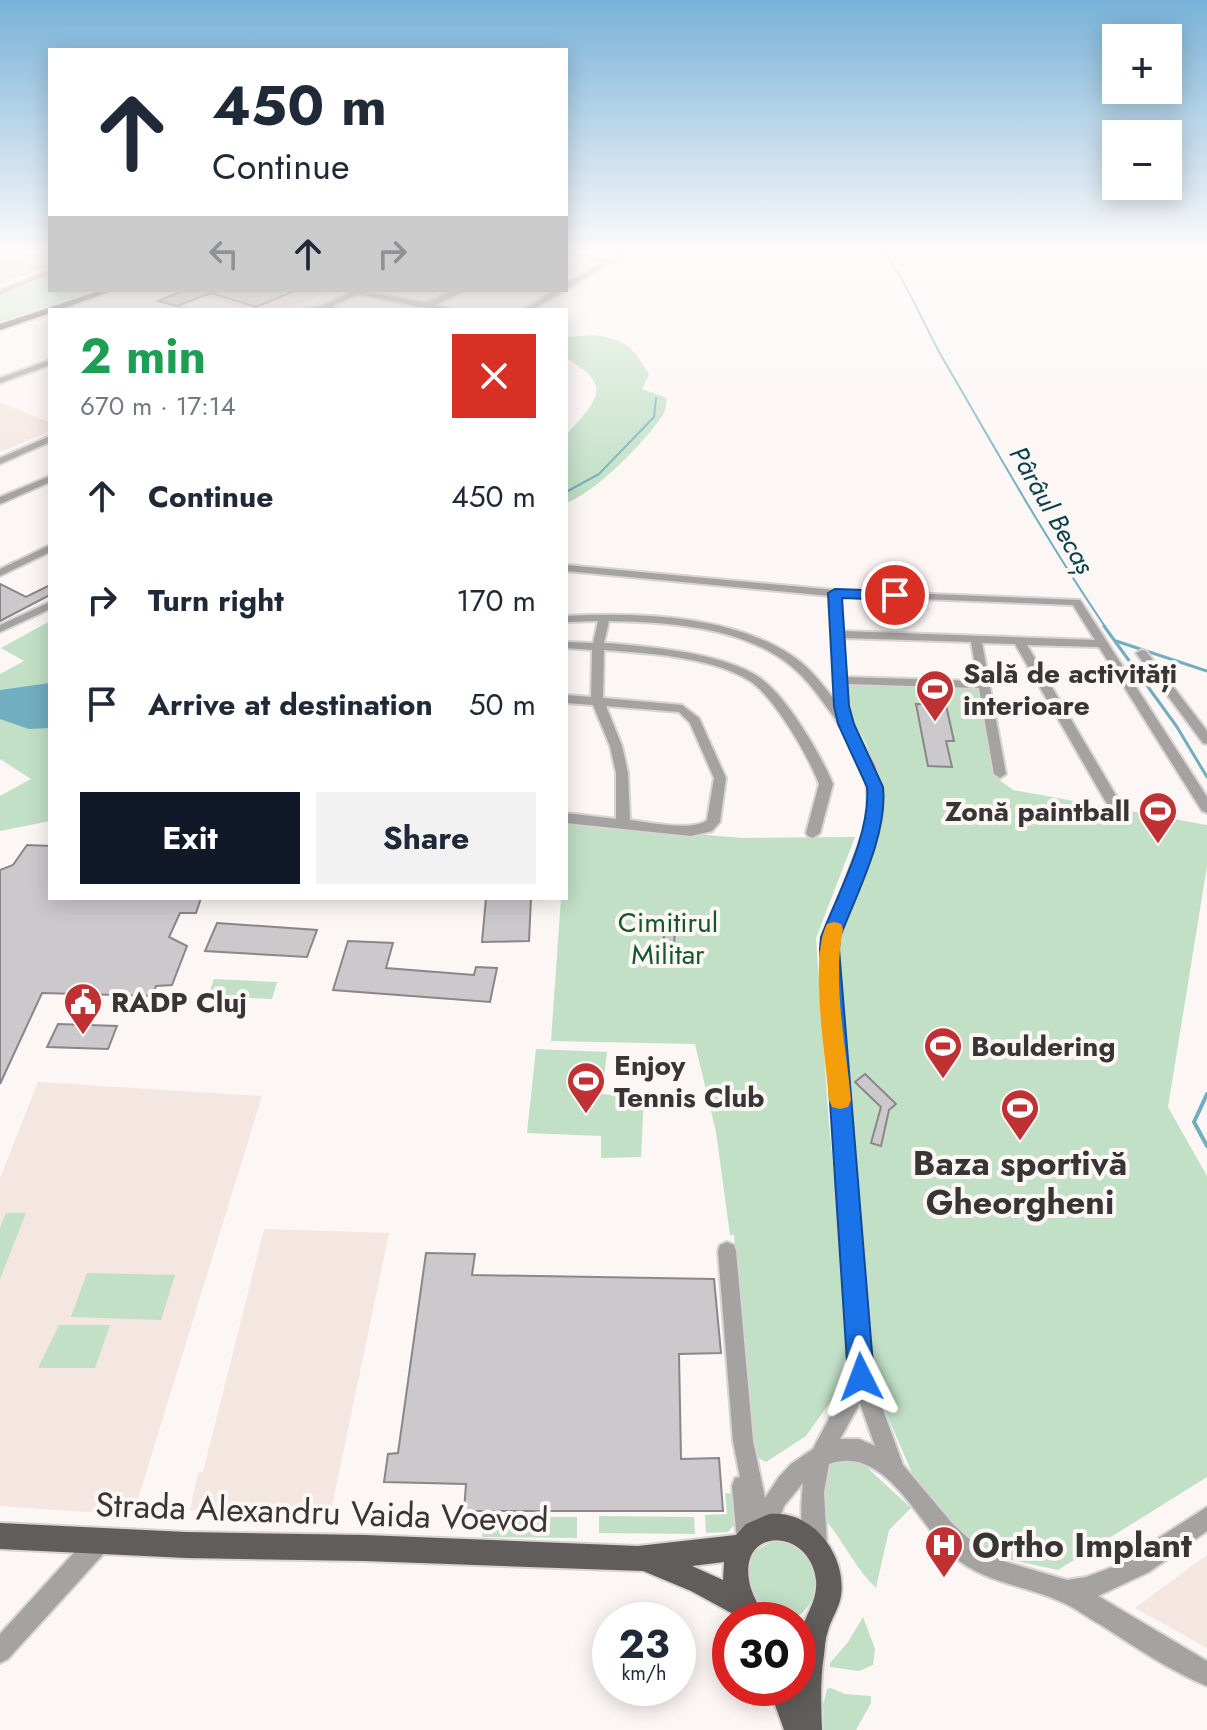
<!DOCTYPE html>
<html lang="en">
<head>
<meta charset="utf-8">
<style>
  :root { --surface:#fff; --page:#f2f2f3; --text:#1f2937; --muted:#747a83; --accent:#111827 }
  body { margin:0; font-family:Jost,sans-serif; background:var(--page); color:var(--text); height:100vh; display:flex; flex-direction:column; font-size:30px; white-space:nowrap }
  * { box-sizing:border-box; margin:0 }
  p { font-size:26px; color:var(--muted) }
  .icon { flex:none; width:44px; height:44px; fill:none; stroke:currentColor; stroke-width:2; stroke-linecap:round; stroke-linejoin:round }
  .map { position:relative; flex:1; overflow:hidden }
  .drawer { position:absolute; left:48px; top:308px; width:520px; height:592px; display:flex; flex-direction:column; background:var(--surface); border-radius:0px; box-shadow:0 4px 20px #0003 }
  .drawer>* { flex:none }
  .banner { position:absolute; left:48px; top:48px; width:520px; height:244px; border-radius:0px; box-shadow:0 4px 20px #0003; background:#fff; color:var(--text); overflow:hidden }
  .tools { position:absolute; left:1102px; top:24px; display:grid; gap:16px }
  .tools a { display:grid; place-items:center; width:80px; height:80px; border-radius:0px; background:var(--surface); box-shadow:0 4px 20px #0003; font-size:40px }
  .speed { position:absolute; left:592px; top:1602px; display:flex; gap:16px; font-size:40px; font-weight:700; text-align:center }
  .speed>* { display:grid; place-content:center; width:104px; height:104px; border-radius:50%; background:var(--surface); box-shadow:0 4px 20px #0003; line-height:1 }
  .speed small { font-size:20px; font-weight:400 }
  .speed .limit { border:12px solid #d22; background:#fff; color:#111 }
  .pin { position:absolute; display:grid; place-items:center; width:68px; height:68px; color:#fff; margin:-34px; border:4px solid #fff; border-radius:50%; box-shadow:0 2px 8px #0007 }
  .me { position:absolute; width:88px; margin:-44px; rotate:357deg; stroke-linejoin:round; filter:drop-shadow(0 0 6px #0008) }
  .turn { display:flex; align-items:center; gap:28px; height:168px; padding:0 32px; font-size:36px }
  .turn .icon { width:104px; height:104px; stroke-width:2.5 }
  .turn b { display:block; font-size:56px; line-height:68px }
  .lanes { display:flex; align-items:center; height:76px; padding:0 32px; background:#0003; justify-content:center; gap:40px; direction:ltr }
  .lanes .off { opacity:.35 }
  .round { display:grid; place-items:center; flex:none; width:84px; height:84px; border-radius:0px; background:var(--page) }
  .head { display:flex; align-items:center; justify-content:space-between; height:136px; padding:0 32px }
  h1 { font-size:48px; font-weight:700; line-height:60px; color:#1e9e55 }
  .button { display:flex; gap:16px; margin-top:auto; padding:16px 32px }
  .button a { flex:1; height:92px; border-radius:0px; background:var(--accent); color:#fff; font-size:32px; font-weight:700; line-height:92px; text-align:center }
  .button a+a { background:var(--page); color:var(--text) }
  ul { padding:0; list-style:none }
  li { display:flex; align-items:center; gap:24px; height:104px; padding:0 32px }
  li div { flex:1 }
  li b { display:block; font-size:30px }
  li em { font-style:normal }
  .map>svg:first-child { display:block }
  .built { fill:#f4e6e1 }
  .green { fill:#c1e0c6 }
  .water { fill:#71aebf }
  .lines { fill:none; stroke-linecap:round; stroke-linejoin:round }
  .stream-far2 { stroke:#71aebf; stroke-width:2 }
  .stream-far1 { stroke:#71aebf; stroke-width:3 }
  .stream { stroke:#71aebf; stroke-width:4 }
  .building { fill:#ccc9cd; stroke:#8a868a; stroke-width:2 }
  .minor-casing { stroke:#d9d3d2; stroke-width:4 }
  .major-casing { stroke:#d9d3d2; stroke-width:4 }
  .minor { fill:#a4a3a1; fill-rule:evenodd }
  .major { fill:#605d5b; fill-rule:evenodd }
  .route { fill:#1a73e8; stroke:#114b97; stroke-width:2 }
  .slow { fill:#f59e0b }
  .labels { text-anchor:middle; stroke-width:8; stroke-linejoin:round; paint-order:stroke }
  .far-water-label { font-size:26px; font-style:italic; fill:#06404c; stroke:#fcf6f4 }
  .poi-label { font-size:28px; font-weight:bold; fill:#383635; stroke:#fcf6f4; text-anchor:start }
  .park-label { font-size:28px; fill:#16572a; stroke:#fcf6f4 }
  .near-poi-label { font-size:34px; font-weight:bold; fill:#383635; stroke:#fcf6f4 }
  .near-street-label { font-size:34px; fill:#383635; stroke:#fcf6f4 }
</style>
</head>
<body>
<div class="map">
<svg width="1207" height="1730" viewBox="0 0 1207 1730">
  <rect width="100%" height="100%" fill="#fcf6f4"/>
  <!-- built -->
  <g class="built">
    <polygon points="152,290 334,290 283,310 259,307 248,310 200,295 186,301"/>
    <polygon points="0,402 50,423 50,431 0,452"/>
    <polygon points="38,1082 262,1096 133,1515 0,1506 0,1178"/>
    <polygon points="264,1229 389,1233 332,1506 323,1506 321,1516 190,1510 198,1472 203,1472"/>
    <polygon points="1207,1555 1207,1648 1135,1608"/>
  </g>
  <!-- green -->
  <g class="green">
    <polygon points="0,251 50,251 50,266 0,284"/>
    <polygon points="50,275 50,290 96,290 0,322 0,294 30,285"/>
    <path d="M593 335C628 340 631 346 649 374L642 389 667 398C666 404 666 411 662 416 645 442 595 493 566 503V435C597 401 615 386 566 358V337Z"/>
    <polygon points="50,621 50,821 0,831 0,796 31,779 0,759 0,674 24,661 1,648"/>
    <polygon points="852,683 980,689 994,776 1013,790 1207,825 1207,866 1168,1107 1207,1176 1207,1477 1058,1570 1002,1558 964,1538 916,1482 874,1385 860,1249 836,937 879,831 879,787 867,745 848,713 844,688"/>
    <polygon points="566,818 568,823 742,838 855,837 816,938 829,1125 847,1297 846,1356 833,1398 806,1436 766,1462 753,1455 734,1235 730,1235 716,1132 695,1044 551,1041 561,898 566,898"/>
    <polygon points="214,979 277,982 272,999 208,996"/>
    <polygon points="536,1049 607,1052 602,1094 644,1098 641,1157 601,1158 601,1136 527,1133"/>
    <polygon points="6,1213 26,1213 0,1279 0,1228"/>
    <polygon points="87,1273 175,1275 161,1320 71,1317"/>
    <polygon points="59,1325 110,1325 95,1368 38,1368"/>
    <path d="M844 1458 862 1463 911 1508 889 1530 876 1588C853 1566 842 1537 820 1514L827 1465Z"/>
    <polygon points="725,1493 735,1494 735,1524 728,1532 706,1533 705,1515 727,1514"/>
    <polygon points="599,1516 694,1517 695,1534 599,1533"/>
    <polygon points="483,1517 577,1517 577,1538 482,1537"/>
    <path d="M775 1540C816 1543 832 1599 793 1619 756 1621 738 1582 755 1551Z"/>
    <polygon points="863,1617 875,1649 873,1665 859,1671 830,1667 830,1663 848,1642"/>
    <polygon points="831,1688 845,1694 871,1696 871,1703 856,1730 824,1730 823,1705 827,1689"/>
  </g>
  <!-- water -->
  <polygon class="water" points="50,683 50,728 29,729 0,719 0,690"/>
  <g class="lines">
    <!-- stream-far2 -->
    <g class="stream-far2">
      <path d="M882 251C908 282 922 322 942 357 995 448 1046 540 1106 628"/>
      <polyline points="566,492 599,474 654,417 656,398"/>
    </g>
    <!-- stream-far1 -->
    <g class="stream-far1">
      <polyline points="1104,626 1177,727 1207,777"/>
      <polyline points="1116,641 1207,671"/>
    </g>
    <!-- stream -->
    <polyline class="stream" points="1207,1094 1194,1122 1207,1146"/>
  </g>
  <!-- building -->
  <g class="building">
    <polygon points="185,290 297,290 256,307 211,293 177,306 158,301"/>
    <polygon points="0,584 26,597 50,585 50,595 0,621"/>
    <polygon points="916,704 946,705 954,741 946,741 952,767 928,766"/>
    <polygon points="27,845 50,846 50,898 201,898 196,913 180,913 169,937 187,946 172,985 156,986 153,996 42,993 0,1084 0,870 13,865"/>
    <polygon points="486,898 531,898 529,941 482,942"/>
    <polygon points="217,923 317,930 307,957 205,951"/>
    <polygon points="664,932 675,933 672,965 663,964"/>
    <polygon points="348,941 393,943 386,968 474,975 476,967 497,968 490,1002 333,990"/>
    <polygon points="58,1024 117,1026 108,1049 47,1047"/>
    <polygon points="865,1074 896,1104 889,1110 881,1146 871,1143 881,1107 855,1082"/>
    <polygon points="426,1253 475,1254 472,1275 714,1279 721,1353 679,1354 681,1459 719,1458 723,1511 464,1511 466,1484 384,1482 388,1454 398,1453"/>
  </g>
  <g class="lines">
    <defs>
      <g id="minor">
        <polygon points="566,251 609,259 623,251 630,251 566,289 566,284 604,262 566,253"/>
        <polygon points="50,270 50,274 0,295 0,290"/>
        <polygon points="356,290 426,303 455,290 465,290 435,305 455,310 426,308 358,294 332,306 339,310 299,310 323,306"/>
        <polygon points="556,290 565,290 532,310 523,310"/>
        <polygon points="181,308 185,308 186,310 177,310"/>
        <polygon points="50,360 50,365 0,383 0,378"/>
        <polygon points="50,436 50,442 0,464 0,458"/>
        <polygon points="50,476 50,482 0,504 0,497"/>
        <polygon points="50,545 50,552 0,576 0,569"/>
        <path d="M566 565 835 590 1080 600 1207 797V813L1202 811 1099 647 1027 645 1121 804 1114 809 1107 804 1015 644 982 643 1006 774 1000 778 994 774 979 688 847 684 850 721 875 765 883 798 881 814 872 849 838 937V949L871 1377 903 1465 952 1523 981 1550 1006 1562 1067 1580 1086 1577 1115 1566 1207 1507V1531L1149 1572 1098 1596 1207 1661V1686C1170 1671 1134 1646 1101 1625 1088 1618 1077 1609 1064 1603 1027 1585 984 1584 952 1555 917 1523 886 1444 829 1464L824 1492 827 1546 824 1554 816 1557 808 1554C799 1533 801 1505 803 1483L784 1506 773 1536 759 1539 756 1548 748 1551 740 1548 737 1540 732 1486 735 1478 740 1477 733 1441 718 1251 720 1245 727 1242 734 1245 736 1251 753 1441 765 1498 779 1477 791 1464 813 1449 851 1377 822 949 824 937 864 831C874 784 862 754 834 717 821 699 808 680 791 666 744 627 668 622 609 621L604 643C647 646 725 653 760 678 787 697 820 753 833 784L820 833 813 838 808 836 806 833 819 784C808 755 775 698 750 681 713 657 647 653 604 650L603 698 682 705 699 718 726 778 720 822 712 831 691 836 566 823V813L616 819V773L610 746 593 705 566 703V695L591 697 592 650 566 648V642L593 643 598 621 566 622V616C638 612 733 615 794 657 811 669 824 686 836 702L830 596 566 571ZM841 596 1073 605 1095 640 843 631ZM843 638 971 642 978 681 846 677ZM606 706 679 712 690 723 714 778 707 820C692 832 649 822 630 820L628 773 622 746ZM860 1403 875 1446 859 1439H840Z"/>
        <polygon points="50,602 50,609 0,632 0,625"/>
        <polygon points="1142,650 1146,651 1207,731 1207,744 1203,743 1136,653"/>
        <polygon points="100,1530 108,1533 111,1541 108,1549 8,1659 0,1663 0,1634 92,1533"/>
      </g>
      <g id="major">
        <polygon points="102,290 114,290 59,310 50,310 50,313 0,330 0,324"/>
        <path d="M769 1514C813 1509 847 1556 841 1596 839 1609 831 1619 828 1631 825 1639 825 1647 824 1655 820 1680 821 1705 822 1730H784L769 1688H798C798 1670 796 1650 801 1632 806 1613 818 1600 816 1580 810 1528 740 1526 749 1580 751 1594 760 1607 765 1620H738L735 1615 691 1591 643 1571 365 1561 186 1558 0 1549V1523L186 1532 365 1535 638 1546 736 1535 746 1524ZM724 1562 723 1580 692 1566Z"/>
      </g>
    </defs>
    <!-- minor casing -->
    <use href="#minor" class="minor-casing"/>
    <!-- major casing -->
    <use href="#major" class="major-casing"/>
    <!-- minor -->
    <use href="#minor" class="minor"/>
    <!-- major -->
    <use href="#major" class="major"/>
  </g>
  <!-- sky -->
  <linearGradient id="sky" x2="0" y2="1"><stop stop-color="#78b2d8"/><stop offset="0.51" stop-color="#fefbfa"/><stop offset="1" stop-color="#fefbfa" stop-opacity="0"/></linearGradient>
  <rect width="1207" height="493" fill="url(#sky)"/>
  <!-- route -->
  <path class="route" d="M835 589 895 591 902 595 895 600 842 598 849 706 854 724 883 787C888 834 857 893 840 937L839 949 874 1377 870 1386 861 1390 852 1386 848 1377 820 949 821 937C838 893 871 834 867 787L838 724 834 706 828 593Z"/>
  <!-- slow -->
  <path class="slow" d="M834 922 841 924 843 929C832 983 846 1045 851 1100L848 1107 840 1109 832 1107 829 1100C826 1059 809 958 827 924Z"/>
  <!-- icons -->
  <defs>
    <symbol id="stadium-pin" viewBox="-11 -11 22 30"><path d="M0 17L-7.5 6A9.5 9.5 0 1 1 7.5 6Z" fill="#c03134" stroke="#fcf6f4"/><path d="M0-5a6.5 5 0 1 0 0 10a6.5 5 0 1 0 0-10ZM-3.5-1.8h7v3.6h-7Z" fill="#fff"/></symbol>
    <symbol id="civic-pin" viewBox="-11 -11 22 30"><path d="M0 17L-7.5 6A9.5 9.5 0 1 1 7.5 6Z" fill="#c03134" stroke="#fcf6f4"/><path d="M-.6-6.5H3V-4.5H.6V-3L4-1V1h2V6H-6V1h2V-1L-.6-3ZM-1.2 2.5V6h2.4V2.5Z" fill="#fff"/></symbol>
    <symbol id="hospital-pin" viewBox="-11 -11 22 30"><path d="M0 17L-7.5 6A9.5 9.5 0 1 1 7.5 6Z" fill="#c03134" stroke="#fcf6f4"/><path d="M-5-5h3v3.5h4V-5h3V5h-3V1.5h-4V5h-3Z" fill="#fff"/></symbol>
  </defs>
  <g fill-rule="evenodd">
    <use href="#stadium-pin" x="913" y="667" width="44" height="60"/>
    <use href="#stadium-pin" x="1136" y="789" width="44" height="60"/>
    <use href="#civic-pin" x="61" y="980" width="44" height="60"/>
    <use href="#stadium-pin" x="921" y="1024" width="44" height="60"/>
    <use href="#stadium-pin" x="564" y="1059" width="44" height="60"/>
    <use href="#stadium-pin" x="998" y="1086" width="44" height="60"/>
    <use href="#hospital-pin" x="922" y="1523" width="44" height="60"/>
  </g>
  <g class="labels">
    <!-- far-water labels -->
    <g class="far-water-label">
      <text transform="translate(1052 510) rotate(60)" y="9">Pârâul Becaș</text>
    </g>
    <!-- poi labels -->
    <g class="poi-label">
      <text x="963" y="683">Sală de activități<tspan x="963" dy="32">interioare</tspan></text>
      <text x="1130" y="821" text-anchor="end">Zonă paintball</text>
      <text x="111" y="1012">RADP Cluj</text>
      <text x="971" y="1056">Bouldering</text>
      <text x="614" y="1075">Enjoy<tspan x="614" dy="32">Tennis Club</tspan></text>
    </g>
    <!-- park labels -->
    <g class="park-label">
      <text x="668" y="932">Cimitirul<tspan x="668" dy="32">Militar</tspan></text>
    </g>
    <!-- near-poi labels -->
    <g class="near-poi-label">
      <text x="1020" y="1175">Baza sportivă<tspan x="1020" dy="39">Gheorgheni</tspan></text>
      <text x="972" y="1557" text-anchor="start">Ortho Implant</text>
    </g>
    <!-- near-street labels -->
    <g class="near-street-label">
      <text transform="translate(322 1512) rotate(2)" y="12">Strada Alexandru Vaida Voevod</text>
    </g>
  </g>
</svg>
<div class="tools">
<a>+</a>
<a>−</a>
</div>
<div class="speed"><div>23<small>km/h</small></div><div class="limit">30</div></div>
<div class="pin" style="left:895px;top:595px;background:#d93025"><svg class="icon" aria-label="arrive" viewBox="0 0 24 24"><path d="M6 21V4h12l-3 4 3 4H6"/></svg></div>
<svg class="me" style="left:861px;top:1377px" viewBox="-20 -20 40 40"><path d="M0-17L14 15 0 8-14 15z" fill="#1a73e8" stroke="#fff" stroke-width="4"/></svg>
<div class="banner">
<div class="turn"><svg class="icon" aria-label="ahead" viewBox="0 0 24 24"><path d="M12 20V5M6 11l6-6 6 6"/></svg><div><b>450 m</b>Continue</div></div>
<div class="lanes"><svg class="icon off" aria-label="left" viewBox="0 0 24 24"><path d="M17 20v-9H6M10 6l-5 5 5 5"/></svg><svg class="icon" aria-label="ahead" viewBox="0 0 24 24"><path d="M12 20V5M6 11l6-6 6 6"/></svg><svg class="icon off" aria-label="right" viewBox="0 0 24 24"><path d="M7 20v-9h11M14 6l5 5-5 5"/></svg></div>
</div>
<section class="drawer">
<div class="head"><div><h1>2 min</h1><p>670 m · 17:14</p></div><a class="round" style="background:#d93025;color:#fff"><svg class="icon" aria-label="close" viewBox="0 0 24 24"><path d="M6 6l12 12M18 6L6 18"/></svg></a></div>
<ul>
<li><svg class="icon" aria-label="ahead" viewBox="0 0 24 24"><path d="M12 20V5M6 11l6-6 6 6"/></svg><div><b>Continue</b></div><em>450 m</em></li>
<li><svg class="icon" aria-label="right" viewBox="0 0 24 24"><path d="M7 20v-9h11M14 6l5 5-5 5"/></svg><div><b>Turn right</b></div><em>170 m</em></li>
<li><svg class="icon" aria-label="arrive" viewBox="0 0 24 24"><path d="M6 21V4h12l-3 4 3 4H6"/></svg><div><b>Arrive at destination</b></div><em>50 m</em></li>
</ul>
<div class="button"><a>Exit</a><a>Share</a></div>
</section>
</div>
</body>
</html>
